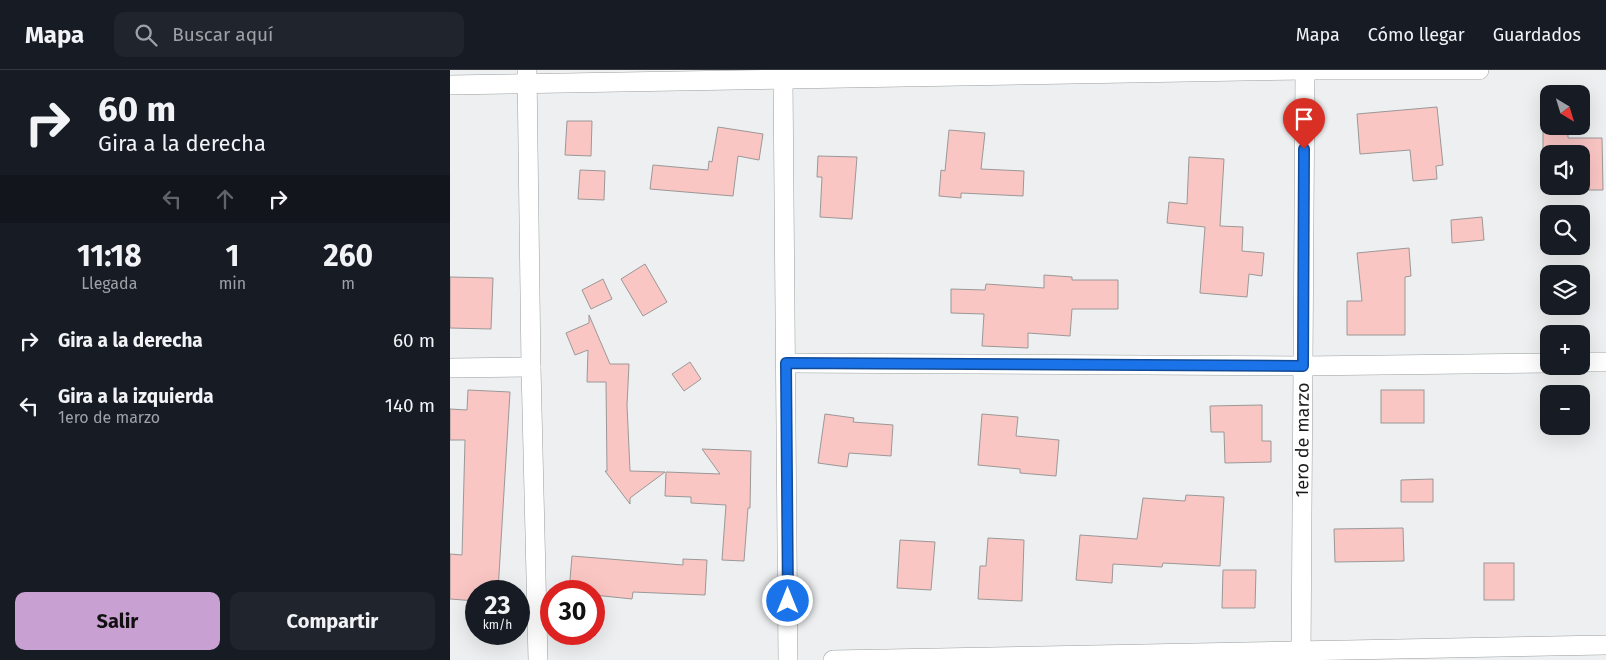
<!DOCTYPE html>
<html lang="es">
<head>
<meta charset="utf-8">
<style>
  :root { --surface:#171b24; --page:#20242c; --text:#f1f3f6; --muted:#9ea1a6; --line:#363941; --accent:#c9a0d2 }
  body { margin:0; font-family:"Fira Sans",sans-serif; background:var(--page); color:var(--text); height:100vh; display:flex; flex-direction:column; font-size:19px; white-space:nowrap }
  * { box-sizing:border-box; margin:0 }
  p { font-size:16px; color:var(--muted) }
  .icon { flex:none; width:28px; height:28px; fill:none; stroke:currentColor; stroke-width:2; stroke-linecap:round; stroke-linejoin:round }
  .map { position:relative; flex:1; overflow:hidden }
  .sheet { display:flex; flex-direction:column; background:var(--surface); width:450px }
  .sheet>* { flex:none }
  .banner { background:#171b24; color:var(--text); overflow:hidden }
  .needle { width:32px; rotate:142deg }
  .fabs { position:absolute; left:1090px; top:15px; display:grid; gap:10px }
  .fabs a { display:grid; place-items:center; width:50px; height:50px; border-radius:10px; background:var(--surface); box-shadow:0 5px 20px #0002; font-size:25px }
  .speed { position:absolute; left:15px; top:510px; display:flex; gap:10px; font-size:25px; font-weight:700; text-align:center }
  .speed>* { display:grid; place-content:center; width:65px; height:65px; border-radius:50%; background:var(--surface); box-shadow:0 5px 20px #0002; line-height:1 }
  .speed small { font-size:12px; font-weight:400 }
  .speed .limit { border:8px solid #d22; background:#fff; color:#111 }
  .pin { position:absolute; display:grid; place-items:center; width:42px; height:42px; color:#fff; margin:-51px -21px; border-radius:50% 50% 50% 0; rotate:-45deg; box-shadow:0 0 5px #0007 }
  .pin .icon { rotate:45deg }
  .me { position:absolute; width:55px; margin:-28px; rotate:0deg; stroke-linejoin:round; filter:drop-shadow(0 0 4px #0008) }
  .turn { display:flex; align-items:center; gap:18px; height:105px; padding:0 15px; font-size:22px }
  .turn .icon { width:65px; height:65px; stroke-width:2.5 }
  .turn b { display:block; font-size:35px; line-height:42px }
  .lanes { display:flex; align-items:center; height:48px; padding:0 15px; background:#0003; justify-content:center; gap:25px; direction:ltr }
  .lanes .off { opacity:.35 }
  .eta { display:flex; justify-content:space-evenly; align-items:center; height:85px; text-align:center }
  .eta b { font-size:30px; font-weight:700; line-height:35px }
  .cta { display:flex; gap:10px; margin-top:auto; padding:10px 15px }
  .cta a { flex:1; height:58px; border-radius:10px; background:var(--accent); color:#111; font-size:20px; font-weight:700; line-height:58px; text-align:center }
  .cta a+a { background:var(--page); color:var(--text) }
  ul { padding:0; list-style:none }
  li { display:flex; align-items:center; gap:15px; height:65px; padding:0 15px }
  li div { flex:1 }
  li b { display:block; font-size:19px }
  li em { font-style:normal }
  header { display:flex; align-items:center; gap:30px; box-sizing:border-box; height:70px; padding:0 25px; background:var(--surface); border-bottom:1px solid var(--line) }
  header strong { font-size:24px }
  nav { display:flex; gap:28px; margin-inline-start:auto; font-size:18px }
  .search { width:350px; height:45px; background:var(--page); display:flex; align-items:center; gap:12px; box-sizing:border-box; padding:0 18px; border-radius:10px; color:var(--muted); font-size:19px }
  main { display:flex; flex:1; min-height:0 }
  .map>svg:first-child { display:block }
  .building { fill:#fac6c4; stroke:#9b9897 }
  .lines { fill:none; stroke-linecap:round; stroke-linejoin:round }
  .minor-casing { stroke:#9b9e9f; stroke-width:20 }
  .minor { stroke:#fff; stroke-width:19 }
  .route-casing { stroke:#114b97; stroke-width:12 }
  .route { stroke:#1a73e8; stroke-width:9 }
  .labels { text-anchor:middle; stroke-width:5; stroke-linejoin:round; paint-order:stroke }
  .street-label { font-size:18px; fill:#1b1c1d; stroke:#fff }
</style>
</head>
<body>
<header>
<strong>Mapa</strong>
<div class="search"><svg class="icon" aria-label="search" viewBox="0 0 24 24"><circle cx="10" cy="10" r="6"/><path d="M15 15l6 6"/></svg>Buscar aquí</div>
<nav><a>Mapa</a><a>Cómo llegar</a><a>Guardados</a></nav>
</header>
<main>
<section class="sheet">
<div class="banner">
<div class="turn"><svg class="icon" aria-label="right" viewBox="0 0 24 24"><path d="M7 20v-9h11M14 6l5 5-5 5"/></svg><div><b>60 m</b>Gira a la derecha</div></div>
<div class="lanes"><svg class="icon off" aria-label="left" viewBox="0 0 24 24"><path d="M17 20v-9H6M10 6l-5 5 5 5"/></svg><svg class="icon off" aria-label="ahead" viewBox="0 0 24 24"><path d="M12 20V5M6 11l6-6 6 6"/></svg><svg class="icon" aria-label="right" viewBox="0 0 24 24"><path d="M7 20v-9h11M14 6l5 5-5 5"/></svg></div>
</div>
<div class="eta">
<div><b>11:18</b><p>Llegada</p></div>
<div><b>1</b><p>min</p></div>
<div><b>260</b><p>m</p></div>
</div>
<ul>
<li><svg class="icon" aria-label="right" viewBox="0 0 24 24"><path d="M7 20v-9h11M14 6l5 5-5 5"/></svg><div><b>Gira a la derecha</b></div><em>60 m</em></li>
<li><svg class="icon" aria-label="left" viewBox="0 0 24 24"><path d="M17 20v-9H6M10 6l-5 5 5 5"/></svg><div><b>Gira a la izquierda</b><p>1ero de marzo</p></div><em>140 m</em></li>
</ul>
<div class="cta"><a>Salir</a><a>Compartir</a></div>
</section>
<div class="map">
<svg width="1156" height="590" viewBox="0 0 1156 590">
  <rect width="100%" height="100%" fill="#edeff1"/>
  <!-- building -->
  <g class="building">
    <polygon points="987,37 993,95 986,96 987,109 963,111 960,80 910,84 907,44"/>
    <polygon points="117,51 142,51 141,86 115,85"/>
    <polygon points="1093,56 1118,56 1118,68 1152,68 1153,120 1121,120 1121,116 1131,116 1131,84 1099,84 1099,90 1093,90"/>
    <polygon points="268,57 313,64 309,90 288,86 283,126 200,119 203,95 258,100 259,91 262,92"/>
    <polygon points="499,60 535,63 531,99 574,101 573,126 511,123 511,128 489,126 491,100 495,101"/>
    <polygon points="368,86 407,87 402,149 370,147 372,107 367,107"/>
    <polygon points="739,87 774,89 770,156 793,157 792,181 814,183 812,206 799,204 797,227 750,223 755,157 717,153 719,132 737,134"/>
    <polygon points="130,100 155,101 154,130 128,129"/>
    <polygon points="1032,147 1034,170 1002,173 1001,150"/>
    <polygon points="959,178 961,206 955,207 955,265 897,265 897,231 912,231 907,183"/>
    <polygon points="195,194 217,232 193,246 171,209"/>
    <polygon points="594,205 622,207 622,210 668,210 668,239 622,239 620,266 578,263 578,278 532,276 534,244 501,243 501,219 535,220 536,214 594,218"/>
    <polygon points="0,207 43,208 41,259 0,258"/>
    <polygon points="153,209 162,229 141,239 132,220"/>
    <polygon points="139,245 160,294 179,294 177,335 180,401 215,402 180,428 180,434 155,401 157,401 156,312 137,312 138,280 125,285 116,263 139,253"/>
    <polygon points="240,292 251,309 234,321 222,304"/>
    <polygon points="18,320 60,322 48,521 26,521 26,531 0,529 0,484 12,485 15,370 0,370 0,339 17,340"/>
    <rect x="931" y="320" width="43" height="33"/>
    <polygon points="812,335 812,371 821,371 821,392 775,393 774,362 761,362 760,336"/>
    <polygon points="375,344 404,348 403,352 443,355 441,386 399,383 397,397 368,393"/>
    <polygon points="532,344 568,347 566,366 609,370 606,406 570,403 570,399 528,395"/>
    <polygon points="252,379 301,381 300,438 298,438 294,491 272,490 276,435 241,433 241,427 215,426 216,402 270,404"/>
    <polygon points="983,409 983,432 951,432 951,410"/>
    <polygon points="736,425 774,427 770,496 713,493 712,497 663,494 662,513 626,510 630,465 687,469 693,428 735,431"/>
    <polygon points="953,458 954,491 885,492 884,459"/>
    <polygon points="538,468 574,470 572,531 528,529 530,496 536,496"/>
    <polygon points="450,470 485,472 481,520 447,518"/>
    <polygon points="122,486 233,495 233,489 257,490 255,525 183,522 182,529 144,525 144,521 119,521"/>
    <rect x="1034" y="493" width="30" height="37"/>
    <polygon points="773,500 806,500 805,538 772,538"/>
  </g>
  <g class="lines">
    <defs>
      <g id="minor">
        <polyline points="77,1 81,297 88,590"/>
        <polyline points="333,9 338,590"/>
        <polyline points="0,15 855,0 1029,0"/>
        <polyline points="1131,292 1156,292"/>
        <polyline points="336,293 853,296 1099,293"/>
        <polyline points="0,298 81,297"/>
        <polyline points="383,590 1156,575"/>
        <path id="s1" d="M851 590 855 0"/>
      </g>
    </defs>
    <!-- minor casing -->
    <use href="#minor" class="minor-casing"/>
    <!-- minor -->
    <use href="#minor" class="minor"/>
  </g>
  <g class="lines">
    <defs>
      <polyline id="route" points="338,531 336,293 853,296 854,79"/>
    </defs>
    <!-- route casing -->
    <use href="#route" class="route-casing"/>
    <!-- route -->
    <use href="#route" class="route"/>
  </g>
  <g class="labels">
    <!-- street labels -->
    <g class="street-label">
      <text dy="6" stroke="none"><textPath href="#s1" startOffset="220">1ero de marzo</textPath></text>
    </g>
  </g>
</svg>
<div class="fabs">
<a><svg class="needle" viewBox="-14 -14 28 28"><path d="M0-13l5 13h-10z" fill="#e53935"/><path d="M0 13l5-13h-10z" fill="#9ea1a6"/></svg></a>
<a><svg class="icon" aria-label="sound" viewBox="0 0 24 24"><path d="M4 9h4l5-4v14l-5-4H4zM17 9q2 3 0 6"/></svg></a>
<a><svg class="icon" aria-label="search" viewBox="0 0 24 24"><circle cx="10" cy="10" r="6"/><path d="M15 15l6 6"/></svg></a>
<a><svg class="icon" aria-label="layers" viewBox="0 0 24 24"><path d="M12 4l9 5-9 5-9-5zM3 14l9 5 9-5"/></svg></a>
<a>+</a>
<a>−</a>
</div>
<div class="speed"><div>23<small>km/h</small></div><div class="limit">30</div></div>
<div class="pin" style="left:854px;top:79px;background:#d93025"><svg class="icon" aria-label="arrive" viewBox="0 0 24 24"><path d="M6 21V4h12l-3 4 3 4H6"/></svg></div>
<svg class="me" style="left:338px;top:531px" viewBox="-20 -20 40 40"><circle r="17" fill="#1a73e8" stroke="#fff" stroke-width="3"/><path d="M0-11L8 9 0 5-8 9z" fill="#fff"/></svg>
</div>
</main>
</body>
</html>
